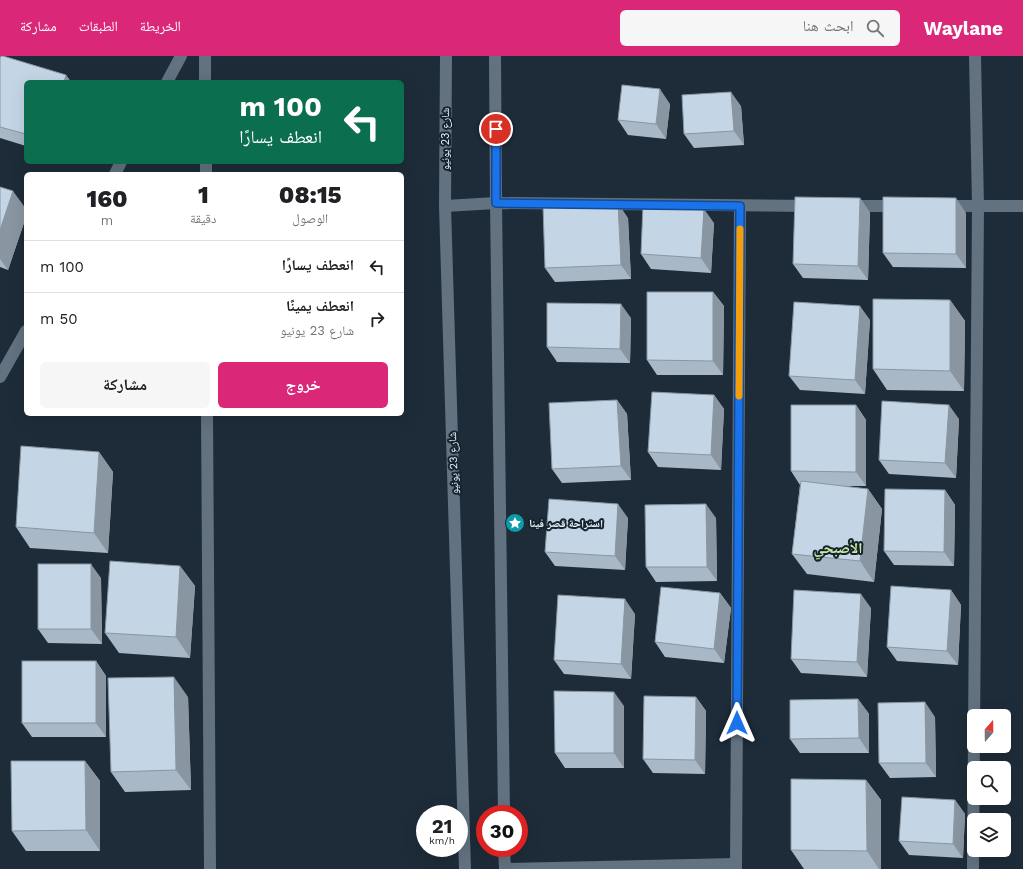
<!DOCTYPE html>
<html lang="ar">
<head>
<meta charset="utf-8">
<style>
  :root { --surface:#fff; --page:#f6f6f6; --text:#202124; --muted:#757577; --line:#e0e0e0; --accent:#db2777 }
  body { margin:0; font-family:"Work Sans","Noto Naskh Arabic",sans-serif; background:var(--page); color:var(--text); direction:rtl; height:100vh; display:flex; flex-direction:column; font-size:15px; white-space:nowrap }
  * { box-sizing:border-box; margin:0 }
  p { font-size:13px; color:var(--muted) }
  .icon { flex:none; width:22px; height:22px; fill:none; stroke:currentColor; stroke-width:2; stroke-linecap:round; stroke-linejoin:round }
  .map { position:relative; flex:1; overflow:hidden; direction:ltr }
  .panel { position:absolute; left:24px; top:116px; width:380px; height:244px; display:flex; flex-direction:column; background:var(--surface); border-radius:6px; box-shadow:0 4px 16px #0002; direction:rtl }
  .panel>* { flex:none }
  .banner { position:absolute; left:24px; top:24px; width:380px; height:84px; border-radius:6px; box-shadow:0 4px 16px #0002; direction:rtl; background:#0b6e4f; color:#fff; overflow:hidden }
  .needle { width:26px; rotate:20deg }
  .controls { position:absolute; left:967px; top:653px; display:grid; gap:8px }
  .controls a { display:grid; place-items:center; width:44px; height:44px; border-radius:6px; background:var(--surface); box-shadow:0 4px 16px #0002; font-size:20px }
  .speed { position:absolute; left:416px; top:749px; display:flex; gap:8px; font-size:20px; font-weight:700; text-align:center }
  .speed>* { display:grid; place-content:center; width:52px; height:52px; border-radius:50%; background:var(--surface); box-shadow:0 4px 16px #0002; line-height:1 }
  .speed small { font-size:10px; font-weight:400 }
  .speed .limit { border:6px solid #d22; background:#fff; color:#111 }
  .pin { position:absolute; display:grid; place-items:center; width:34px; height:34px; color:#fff; margin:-17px; border:2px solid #fff; border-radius:50%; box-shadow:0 1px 4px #0007 }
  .me { position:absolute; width:44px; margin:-22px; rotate:0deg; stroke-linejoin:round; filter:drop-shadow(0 0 3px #0008) }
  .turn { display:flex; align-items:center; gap:14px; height:84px; padding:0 16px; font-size:18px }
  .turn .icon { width:52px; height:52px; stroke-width:2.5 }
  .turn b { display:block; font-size:28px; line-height:34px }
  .eta { display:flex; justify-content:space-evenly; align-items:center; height:68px; text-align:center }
  .eta b { font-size:24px; font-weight:800; line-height:28px }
  .button { display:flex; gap:8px; margin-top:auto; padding:8px 16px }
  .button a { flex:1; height:46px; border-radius:6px; background:var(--accent); color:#fff; font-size:16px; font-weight:800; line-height:46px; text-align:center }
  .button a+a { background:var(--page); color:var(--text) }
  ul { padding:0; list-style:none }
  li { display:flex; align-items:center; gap:12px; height:52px; padding:0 16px; border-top:1px solid var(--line) }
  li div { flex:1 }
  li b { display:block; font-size:15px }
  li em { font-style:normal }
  header { display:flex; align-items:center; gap:24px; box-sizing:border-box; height:56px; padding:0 20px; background:var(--accent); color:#fff }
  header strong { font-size:19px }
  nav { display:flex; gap:22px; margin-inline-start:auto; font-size:14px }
  .search { width:280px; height:36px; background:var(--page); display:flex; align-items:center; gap:10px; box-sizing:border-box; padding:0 14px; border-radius:6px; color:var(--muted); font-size:15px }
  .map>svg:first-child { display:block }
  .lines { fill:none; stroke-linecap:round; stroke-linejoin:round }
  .minor { stroke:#627280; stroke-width:12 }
  .wall { fill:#a9b8c6 }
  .shaded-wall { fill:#8996a1 }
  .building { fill:#c4d6e6; stroke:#8996a1 }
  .route-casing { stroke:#114b97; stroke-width:10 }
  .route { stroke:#1a73e8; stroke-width:7 }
  .slow { stroke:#f59e0b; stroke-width:7 }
  .labels { text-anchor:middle; stroke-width:4; stroke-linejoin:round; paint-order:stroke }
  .street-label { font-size:11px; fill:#ebf4fc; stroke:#15232f }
  .poi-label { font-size:11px; font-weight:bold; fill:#ebf4fc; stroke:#15232f; text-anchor:start }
  .district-label { font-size:15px; font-weight:bold; fill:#cee9a0; stroke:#15232f }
</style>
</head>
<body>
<header>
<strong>Waylane</strong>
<div class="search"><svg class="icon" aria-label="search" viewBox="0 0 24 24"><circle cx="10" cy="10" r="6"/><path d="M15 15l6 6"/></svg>ابحث هنا</div>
<nav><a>الخريطة</a><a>الطبقات</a><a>مشاركة</a></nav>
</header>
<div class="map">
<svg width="1023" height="813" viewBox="0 0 1023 813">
  <rect width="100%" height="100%" fill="#1e2c39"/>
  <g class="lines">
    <!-- minor -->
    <g class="minor">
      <polyline points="205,0 205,26"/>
      <polyline points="446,0 445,150 465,813"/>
      <polyline points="495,0 496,147 504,758"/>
      <polyline points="167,26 181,0"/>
      <polyline points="206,106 206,118"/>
      <polyline points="115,118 121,106"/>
      <polyline points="445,150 496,147 810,150"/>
      <polyline points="850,150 900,150"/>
      <polyline points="946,150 1023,150"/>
      <polyline points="0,321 26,275"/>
      <polyline points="207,358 210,813"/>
      <polyline points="504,792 505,813 736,808"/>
      <polyline points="736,813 740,150"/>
      <polyline points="973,813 978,150 975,0"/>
    </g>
  </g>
  <!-- wall -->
  <g class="wall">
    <polygon points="0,2 66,19 71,26 26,26 26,90 0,82"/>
    <polygon points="670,48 666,83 628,79 618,64"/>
    <polygon points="741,50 744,89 694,92 684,78"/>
    <polygon points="0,131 26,153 26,161 8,214 0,211"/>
    <polygon points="860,142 870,157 868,224 803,222 793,208"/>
    <polygon points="966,157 966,212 893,211 883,197"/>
    <polygon points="628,162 631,223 555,226 545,212"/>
    <polygon points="714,167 711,217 651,213 641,198"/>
    <polygon points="713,236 724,250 723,319 657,319 647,304"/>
    <polygon points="950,244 965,265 964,335 887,334 873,313"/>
    <polygon points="631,262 630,307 557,306 547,291"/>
    <polygon points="870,264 865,338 800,334 789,320"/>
    <polygon points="714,339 724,353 721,414 658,411 648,396"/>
    <polygon points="617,344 627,358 631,424 562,427 552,413"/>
    <polygon points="856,349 866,364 866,430 841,430 868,433 882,453 874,526 807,518 792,498 800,429 791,415"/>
    <polygon points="959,363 956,422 889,418 879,404"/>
    <polygon points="99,396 113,416 108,497 30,492 16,471"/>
    <polygon points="945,434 955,449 954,510 894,509 884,495"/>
    <polygon points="628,462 625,514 555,510 545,496"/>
    <polygon points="716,462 717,525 656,526 646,511"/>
    <polygon points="180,510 195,530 190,602 119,597 105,577"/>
    <polygon points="101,522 102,588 48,587 38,573"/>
    <polygon points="951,534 961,549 958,609 897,605 887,591"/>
    <polygon points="720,537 731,552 724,607 665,601 655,586"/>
    <polygon points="871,552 867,621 801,617 791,603"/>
    <polygon points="635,558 631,623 564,618 554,604"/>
    <polygon points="96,605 106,620 106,681 32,681 22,667"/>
    <polygon points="188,641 191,734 125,736 111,716"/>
    <polygon points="696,641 706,655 705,718 653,717 643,703"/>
    <polygon points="858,643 869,658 869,697 800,697 790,683"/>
    <polygon points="624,650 624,712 565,712 555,697"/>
    <polygon points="935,661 936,721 890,722 879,707"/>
    <polygon points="85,705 100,725 100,795 26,795 12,775"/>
    <polygon points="866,724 881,744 881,813 804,813 791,794"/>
    <polygon points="955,744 965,758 963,802 909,799 899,785"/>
  </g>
  <!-- shaded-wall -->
  <g class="shaded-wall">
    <polygon points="66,19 71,26 64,26"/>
    <polygon points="660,33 670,48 666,83 656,68"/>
    <polygon points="731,36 741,50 744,89 734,75"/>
    <polygon points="13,135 26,153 26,161 8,214 0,203 0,174"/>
    <polygon points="860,142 870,157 868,224 858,210"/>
    <polygon points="956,142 966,157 966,212 956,198"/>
    <polygon points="618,147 628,162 631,223 621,209"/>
    <polygon points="704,153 714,167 711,217 701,202"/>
    <polygon points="713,236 724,250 723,319 713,305"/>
    <polygon points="950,244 965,265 964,335 950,315"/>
    <polygon points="621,248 631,262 630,307 620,293"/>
    <polygon points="860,250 870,264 865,338 855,324"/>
    <polygon points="714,339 724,353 721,414 711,399"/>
    <polygon points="617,344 627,358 631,424 621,410"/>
    <polygon points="856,349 866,364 866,430 856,416"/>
    <polygon points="949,349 959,363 956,422 945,407"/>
    <polygon points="99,396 113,416 108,497 94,477"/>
    <polygon points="868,433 882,453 874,526 860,505"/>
    <polygon points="945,434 955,449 954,510 944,496"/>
    <polygon points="618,448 628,462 625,514 615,500"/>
    <polygon points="706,448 716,462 717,525 707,511"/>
    <polygon points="91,508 101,522 102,588 91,573"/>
    <polygon points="180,510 195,530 190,602 176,581"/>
    <polygon points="951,534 961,549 958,609 947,595"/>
    <polygon points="720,537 731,552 724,607 714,593"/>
    <polygon points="861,538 871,552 867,621 857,606"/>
    <polygon points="625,543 635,558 631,623 621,608"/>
    <polygon points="96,605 106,620 106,681 96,667"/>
    <polygon points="174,621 188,641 191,734 176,714"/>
    <polygon points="614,636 624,650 624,712 614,697"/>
    <polygon points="696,641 706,655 705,718 695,704"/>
    <polygon points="858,643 869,658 869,697 859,682"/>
    <polygon points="925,646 935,661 936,721 926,707"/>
    <polygon points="85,705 100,725 100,795 86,774"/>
    <polygon points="866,724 881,744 881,813 879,813 867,795"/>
    <polygon points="955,744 965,758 963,802 953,788"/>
  </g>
  <!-- building -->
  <g class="building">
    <polygon points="1,0 3,0 66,19 64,26 26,26 26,78 0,71 0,2"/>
    <polygon points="622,29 660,33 656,68 618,64"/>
    <polygon points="731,36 734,75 684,78 682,39"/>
    <polygon points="0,131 13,135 0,174"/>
    <polygon points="795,141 860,142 858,210 793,208"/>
    <polygon points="883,141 956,142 956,198 883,197"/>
    <polygon points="618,147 621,209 545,212 543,150"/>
    <polygon points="643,149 704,153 701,202 641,198"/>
    <polygon points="647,236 713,236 713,305 647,304"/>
    <polygon points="873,243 950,244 950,315 873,313"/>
    <polygon points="794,246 860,250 855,324 789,320"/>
    <polygon points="547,247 621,248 620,293 547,291"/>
    <polygon points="652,336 714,339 711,399 648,396"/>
    <polygon points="617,344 621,410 552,413 549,347"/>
    <polygon points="882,345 949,349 945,407 879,404"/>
    <polygon points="791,349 856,349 856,416 791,415"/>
    <polygon points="21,390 99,396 94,477 16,471"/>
    <polygon points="801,425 868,433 860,505 792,498"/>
    <polygon points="885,433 945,434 944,496 884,495"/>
    <polygon points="549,443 618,448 615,500 545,496"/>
    <polygon points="706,448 707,511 646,511 645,449"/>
    <polygon points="110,505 180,510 176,581 105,577"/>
    <rect x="38" y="508" width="53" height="65"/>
    <polygon points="891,530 951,534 947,595 887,591"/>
    <polygon points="661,531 720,537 714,593 655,586"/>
    <polygon points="794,534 861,538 857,606 791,603"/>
    <polygon points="558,539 625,543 621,608 554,604"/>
    <rect x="22" y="605" width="74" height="62"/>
    <polygon points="174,621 176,714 111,716 108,622"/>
    <polygon points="554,635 614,636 614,697 555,697"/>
    <polygon points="644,640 696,641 695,704 643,703"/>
    <polygon points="858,643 859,682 790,683 790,644"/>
    <polygon points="925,646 926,707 879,707 878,647"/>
    <polygon points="11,705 85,705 86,774 12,775"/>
    <polygon points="791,723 866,724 867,795 791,794"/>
    <polygon points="902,741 955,744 953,788 899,785"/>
  </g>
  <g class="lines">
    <defs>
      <polyline id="route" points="496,73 496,147 740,150 737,667"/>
    </defs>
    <!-- route casing -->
    <use href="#route" class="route-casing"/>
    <!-- route -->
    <use href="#route" class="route"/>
    <!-- slow -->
    <polyline class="slow" points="739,340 740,173"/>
  </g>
  <!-- icons -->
  <defs>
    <symbol id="sight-disc" viewBox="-11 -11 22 22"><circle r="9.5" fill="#0f9aa8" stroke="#15232f"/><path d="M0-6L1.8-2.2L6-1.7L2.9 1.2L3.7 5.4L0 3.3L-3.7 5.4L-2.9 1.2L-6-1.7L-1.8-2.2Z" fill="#fff"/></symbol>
  </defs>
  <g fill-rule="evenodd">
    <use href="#sight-disc" x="504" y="456" width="22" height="22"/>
  </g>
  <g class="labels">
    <!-- street labels -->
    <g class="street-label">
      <text transform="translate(445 83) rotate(-90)" y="4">شارع 23 يونيو</text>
      <text transform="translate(453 407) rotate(-92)" y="4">شارع 23 يونيو</text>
    </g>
    <!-- poi labels -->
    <g class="poi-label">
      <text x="529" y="471">استراحة قصر فينا</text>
    </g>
    <!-- district labels -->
    <g class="district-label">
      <text x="838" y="497">الأصبحي</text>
    </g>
  </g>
</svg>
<div class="controls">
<a><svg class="needle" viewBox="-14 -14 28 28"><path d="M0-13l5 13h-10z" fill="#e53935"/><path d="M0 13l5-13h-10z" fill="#757577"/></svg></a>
<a><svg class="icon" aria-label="search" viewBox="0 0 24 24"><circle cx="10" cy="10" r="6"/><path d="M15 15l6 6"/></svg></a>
<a><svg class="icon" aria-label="layers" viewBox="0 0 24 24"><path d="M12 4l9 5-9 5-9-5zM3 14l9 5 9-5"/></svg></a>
</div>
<div class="speed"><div>21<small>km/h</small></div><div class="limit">30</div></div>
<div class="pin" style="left:496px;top:73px;background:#d93025"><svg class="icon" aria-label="arrive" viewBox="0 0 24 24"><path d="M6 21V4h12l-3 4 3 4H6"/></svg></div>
<svg class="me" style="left:737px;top:667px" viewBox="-20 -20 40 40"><path d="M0-17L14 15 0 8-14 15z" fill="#1a73e8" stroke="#fff" stroke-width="4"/></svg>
<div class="banner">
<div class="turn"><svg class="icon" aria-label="left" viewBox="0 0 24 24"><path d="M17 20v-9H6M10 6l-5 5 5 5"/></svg><div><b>100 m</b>انعطف يسارًا</div></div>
</div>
<section class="panel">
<div class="eta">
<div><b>08:15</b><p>الوصول</p></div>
<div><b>1</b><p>دقيقة</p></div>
<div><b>160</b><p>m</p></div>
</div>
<ul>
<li><svg class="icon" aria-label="left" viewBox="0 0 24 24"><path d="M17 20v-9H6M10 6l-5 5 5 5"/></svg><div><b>انعطف يسارًا</b></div><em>100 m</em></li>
<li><svg class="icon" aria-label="right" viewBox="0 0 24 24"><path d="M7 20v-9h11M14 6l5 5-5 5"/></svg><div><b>انعطف يمينًا</b><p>شارع 23 يونيو</p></div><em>50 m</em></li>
</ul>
<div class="button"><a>خروج</a><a>مشاركة</a></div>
</section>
</div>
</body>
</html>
